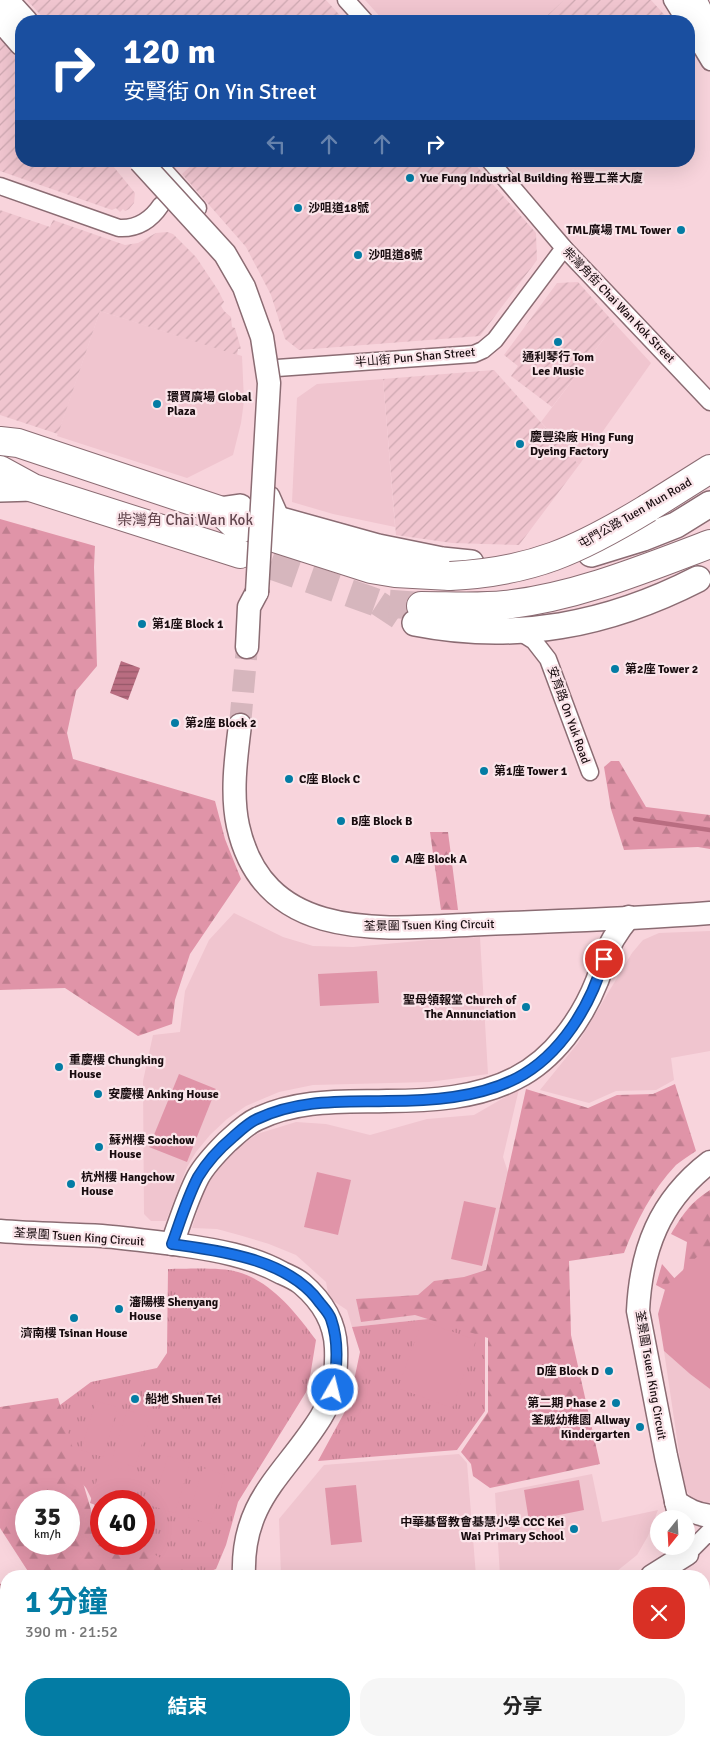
<!DOCTYPE html>
<html lang="zh-TW">
<head>
<meta charset="utf-8">
<style>
  :root { --surface:#fff; --page:#f6f6f6; --text:#222; --muted:#767676; --accent:#037ca4 }
  body { margin:0; font-family:Signika,"Noto Sans TC",sans-serif; background:var(--page); color:var(--text); height:100vh; display:flex; flex-direction:column; font-size:19px; white-space:nowrap }
  * { box-sizing:border-box; margin:0 }
  p { font-size:16px; color:var(--muted) }
  .icon { flex:none; width:28px; height:28px; fill:none; stroke:currentColor; stroke-width:2; stroke-linecap:round; stroke-linejoin:round }
  .map { position:relative; flex:1; overflow:hidden }
  .panel { position:absolute; left:0px; top:1570px; width:710px; height:176px; display:flex; flex-direction:column; background:var(--surface); border-radius:20px 20px 0 0; box-shadow:0 5px 20px #0002 }
  .panel>* { flex:none }
  .banner { position:absolute; left:15px; top:15px; width:680px; height:152px; border-radius:20px; box-shadow:0 5px 20px #0002; background:#1a4fa0; color:#fff; overflow:hidden }
  .needle { width:32px; rotate:198deg }
  .buttons { position:absolute; left:650px; top:1510px; display:grid; gap:10px }
  .buttons a { display:grid; place-items:center; width:45px; height:45px; border-radius:50%; background:var(--surface); box-shadow:0 5px 20px #0002; font-size:25px }
  .speed { position:absolute; left:15px; top:1490px; display:flex; gap:10px; font-size:25px; font-weight:700; text-align:center }
  .speed>* { display:grid; place-content:center; width:65px; height:65px; border-radius:50%; background:var(--surface); box-shadow:0 5px 20px #0002; line-height:1 }
  .speed small { font-size:12px; font-weight:400 }
  .speed .limit { border:8px solid #d22; background:#fff; color:#111 }
  .pin { position:absolute; display:grid; place-items:center; width:42px; height:42px; color:#fff; margin:-21px; border:2px solid #fff; border-radius:50%; box-shadow:0 1px 5px #0007 }
  .me { position:absolute; width:55px; margin:-28px; rotate:8deg; stroke-linejoin:round; filter:drop-shadow(0 0 4px #0008) }
  .turn { display:flex; align-items:center; gap:18px; height:105px; padding:0 25px; font-size:22px }
  .turn .icon { width:65px; height:65px; stroke-width:2.5 }
  .turn b { display:block; font-size:35px; line-height:42px }
  .lanes { display:flex; align-items:center; height:48px; padding:0 25px; background:#0003; justify-content:center; gap:25px; direction:ltr }
  .lanes .off { opacity:.35 }
  .round { display:grid; place-items:center; flex:none; width:52px; height:52px; border-radius:20px; background:var(--page) }
  .overview { display:flex; align-items:center; justify-content:space-between; height:85px; padding:0 25px }
  h1 { font-size:30px; font-weight:700; line-height:38px; color:var(--accent) }
  .primary-button { display:flex; gap:10px; margin-top:auto; padding:10px 25px }
  .primary-button a { flex:1; height:58px; border-radius:20px; background:var(--accent); color:#fff; font-size:20px; font-weight:700; line-height:58px; text-align:center }
  .primary-button a+a { background:var(--page); color:var(--text) }
  .map>svg:first-child { display:block }
  .built { fill:#f0c5cf }
  .industrial { fill:url(#industrial-furrows) }
  .grass { fill:url(#grass-tufts) }
  .forest { fill:url(#forest-firs); fill-rule:evenodd }
  .pitch { fill:#e094a8 }
  .water { fill:url(#water-rules) }
  .lines { fill:none; stroke-linecap:round; stroke-linejoin:round }
  .stream { stroke:#b96d81; stroke-width:4.5 }
  .secondary-tunnel { stroke:#d6b6bd; stroke-width:22; stroke-dasharray:22 11; stroke-linecap:butt }
  .primary-tunnel { stroke:#d6b6bd; stroke-width:25; stroke-dasharray:25 12; stroke-linecap:butt }
  .highway-tunnel { stroke:#d6b6bd; stroke-width:28; stroke-dasharray:28 14; stroke-linecap:butt }
  .street-casing { stroke:#8b6c73; stroke-width:19 }
  .secondary-casing { stroke:#8b6c73; stroke-width:25 }
  .primary-casing { stroke:#8b6c73; stroke-width:28 }
  .highway-casing { stroke:#8b6c73; stroke-width:30 }
  .street { stroke:#fff; stroke-width:16 }
  .secondary { stroke:#fff; stroke-width:22 }
  .primary { stroke:#fff; stroke-width:25 }
  .highway { stroke:#fff; stroke-width:28 }
  .secondary-bridge-casing { stroke:#8b6c73; stroke-width:25; stroke-linecap:butt }
  .highway-bridge-casing { stroke:#8b6c73; stroke-width:30; stroke-linecap:butt }
  .secondary-bridge { stroke:#fff; stroke-width:22 }
  .highway-bridge { stroke:#fff; stroke-width:28 }
  .route-casing { stroke:#114b97; stroke-width:12 }
  .route { stroke:#1a73e8; stroke-width:9 }
  .poi-dot { fill:#037ca4; stroke:#fbe5ea; stroke-width:2 }
  .labels { text-anchor:middle; stroke-width:4.5; stroke-linejoin:round; paint-order:stroke }
  .poi-label { font-size:12px; font-weight:bold; fill:#180c0f; stroke:#fbe5ea; text-anchor:start }
  .street-label { font-size:12px; fill:#180c0f; stroke:#fbe5ea }
  .quarter-label { font-size:15px; fill:#62454d; stroke:#fbe5ea }
</style>
</head>
<body>
<div class="map">
<svg width="710" height="1746" viewBox="0 0 710 1746">
  <defs>
    <pattern id="industrial-furrows" width="10" height="10" patternUnits="userSpaceOnUse" patternTransform="scale(1.25)"><rect width="10" height="10" fill="#f0c5cf"/><path d="M-1 1l2-2M0 10L10 0M9 11l2-2" fill="none" stroke="#cda8b1"/></pattern>
    <pattern id="grass-tufts" width="24" height="20" patternUnits="userSpaceOnUse" patternTransform="scale(1.25)"><rect width="24" height="20" fill="#e094a8"/><path d="M3 7l-1-3M5 7V3M7 7l1-3M15 17l-1-3M17 17v-4M19 17l1-3" fill="none" stroke="#bf7e8f"/></pattern>
    <pattern id="forest-firs" width="22" height="20" patternUnits="userSpaceOnUse" patternTransform="scale(1.25)"><rect width="22" height="20" fill="#e094a8"/><path d="M5 1l3.5 6h-7zM16 11l3.5 6h-7z" fill="#bf7e8f"/></pattern>
    <pattern id="water-rules" width="6" height="5" patternUnits="userSpaceOnUse" patternTransform="scale(1.25)"><rect width="6" height="5" fill="#b96d81"/><path d="M0 2.5h6" fill="none" stroke="#955868"/></pattern>
  </defs>
  <rect width="100%" height="100%" fill="#f8d4dc"/>
  <!-- built -->
  <g class="built">
    <polygon points="365,0 564,0 541,21 384,21"/>
    <polygon points="100,311 242,356 244,401 241,423 233,455 187,478 57,436"/>
    <polygon points="615,324 651,363 579,465 541,422"/>
    <polygon points="383,379 395,527 333,514 292,502 297,398 317,384"/>
    <polygon points="234,913 283,937 313,946 353,947 429,940 480,937 488,1074 429,1082 313,1085 279,1092 246,1106 227,1119 210,1135 196,1152 187,1167 166,1221 151,1221 144,1214 143,1081 153,1035 180,1032 185,991 209,940"/>
    <polygon points="710,931 710,1051 671,1058 674,1080 656,1090 616,1091 589,1103 540,1090 578,1043 632,953 643,940 659,933"/>
    <polygon points="519,1089 503,1157 522,1215 485,1313 352,1327 347,1310 329,1298 326,1282 296,1255 269,1244 239,1235 217,1229 192,1228 204,1190 219,1168 236,1149 257,1134 296,1122 326,1124 370,1135 427,1119 474,1115"/>
    <polygon points="664,1351 690,1374 710,1389 710,1502 704,1506 696,1506 684,1486"/>
    <polygon points="459,1454 467,1463 476,1576 281,1576 279,1519 324,1465"/>
    <polygon points="592,1474 602,1522 658,1510 648,1536 637,1555 617,1571 607,1576 500,1576 495,1493"/>
  </g>
  <!-- industrial -->
  <g class="industrial">
    <polygon points="27,0 326,0 345,21 46,21"/>
    <polygon points="564,0 651,0 670,21 541,21"/>
    <polygon points="0,38 21,62 21,161 109,161 135,193 134,203 129,209 125,211 123,209 120,212 116,208 112,210 0,171"/>
    <polygon points="196,161 472,161 536,233 537,260 480,336 299,350 285,339 271,295 246,247 182,174"/>
    <polygon points="0,210 50,227 53,220 125,245 138,243 156,233 167,232 173,234 196,257 218,290 224,302 221,306 224,311 231,317 232,327 235,328 241,349 238,349 237,355 100,311 58,434 0,415"/>
    <polygon points="578,282 615,324 552,407 511,376 518,366 504,355 557,283"/>
    <polygon points="494,370 579,465 519,545 452,543 396,535 383,379"/>
  </g>
  <!-- grass -->
  <g class="grass">
    <path d="M168 1269C187 1269 221 1267 238 1272 272 1282 296 1313 316 1340L308 1389 238 1502 226 1545 216 1569 198 1576H145L114 1544H144V1501H101V1518L86 1488 49 1445 56 1408 91 1382 157 1368 167 1353Z"/>
    <polygon points="485,1313 485,1411 457,1450 318,1461 349,1404 360,1352 352,1327"/>
    <polygon points="710,1656 710,1746 624,1746 624,1740 704,1740 704,1659"/>
  </g>
  <!-- forest -->
  <g class="forest">
    <polygon points="0,519 95,546 94,567 97,666 76,691 67,733 73,759 215,801 225,839 241,879 190,954 175,1000 172,1024 138,1036 65,988 0,990"/>
    <polygon points="611,761 619,761 646,807 710,815 710,849 698,847 624,850 611,809 604,767"/>
    <polygon points="430,832 448,832 458,910 441,910"/>
    <path d="M675 1084 696 1151C689 1156 682 1160 676 1165 652 1190 636 1222 624 1253L569 1261 571 1335 600 1464 490 1488 473 1476 471 1464 461 1452 488 1412V1338L415 1315 361 1322 356 1299 418 1295 434 1281 464 1277 486 1270 526 1089 588 1108 617 1095 653 1094Z"/>
    <path d="M710 1190V1270L671 1293 656 1285 662 1264 676 1280 683 1273 687 1242 671 1234C683 1214 690 1203 710 1190Z"/>
    <path d="M58 1398 94 1520 101 1524V1544H135L194 1576H31L0 1528V1407ZM69 1501V1544H26V1501Z"/>
    <polygon points="0,1623 6,1631 6,1740 85,1740 89,1746 0,1746"/>
    <polygon points="142,1740 212,1740 214,1746 145,1746"/>
    <polygon points="253,1740 624,1740 624,1746 238,1746"/>
  </g>
  <!-- pitch -->
  <g class="pitch">
    <polygon points="377,971 379,1003 320,1006 318,974"/>
    <polygon points="179,1074 216,1089 187,1162 149,1147"/>
    <polygon points="317,1172 351,1180 338,1235 304,1227"/>
    <polygon points="464,1201 496,1208 482,1266 451,1259"/>
    <polygon points="710,1249 710,1389 690,1374 664,1351 658,1314 666,1286 700,1254"/>
    <polygon points="422,1321 476,1340 452,1408 398,1388"/>
    <polygon points="96,1401 118,1407 103,1457 81,1450"/>
    <polygon points="127,1410 150,1417 135,1467 112,1460"/>
    <polygon points="168,1456 190,1463 175,1513 152,1506"/>
    <polygon points="102,1463 142,1475 134,1501 101,1501 101,1507 90,1503"/>
    <polygon points="203,1468 225,1475 210,1524 188,1517"/>
    <polygon points="579,1480 584,1510 529,1521 524,1490"/>
    <polygon points="356,1485 362,1542 331,1545 325,1488"/>
  </g>
  <!-- water -->
  <polygon class="water" points="121,661 140,668 128,700 110,693"/>
  <g class="lines">
    <!-- stream -->
    <g class="stream">
      <polyline points="635,819 710,830"/>
      <polyline points="0,1586 6,1595"/>
      <polyline points="111,1740 116,1746"/>
      <polyline points="615,1740 617,1746"/>
      <polyline points="122,1746 138,1740"/>
    </g>
    <!-- secondary-tunnel -->
    <polyline class="secondary-tunnel" points="240,725 247,647"/>
    <!-- primary-tunnel -->
    <polyline class="primary-tunnel" points="378,603 402,619 415,623"/>
    <!-- highway-tunnel -->
    <polyline class="highway-tunnel" points="270,565 378,603 421,606"/>
    <defs>
      <g id="street">
        <polyline points="346,0 365,21"/>
        <polyline points="672,0 685,21"/>
        <polyline points="689,27 710,62"/>
        <polyline points="156,161 198,208"/>
        <polyline points="490,161 564,248 710,402"/>
        <path d="M0 186 119 228C137 229 151 220 161 205"/>
        <polyline points="277,368 474,354 483,350 495,340 564,248"/>
        <polyline points="271,495 282,520"/>
        <polyline points="518,631 534,641 548,659 590,772"/>
        <polyline points="687,1554 710,1531"/>
      </g>
      <g id="secondary">
        <polyline points="7,0 26,21"/>
        <polyline points="0,20 21,44"/>
        <polyline points="247,647 249,607 257,592"/>
        <path d="M240 725C236 757 231 794 238 826 265 947 390 928 484 924 559 921 635 919 710 913"/>
        <path d="M0 1231C34 1234 68 1234 102 1236 128 1238 155 1242 181 1245 216 1250 251 1256 282 1273 289 1276 296 1279 302 1284 322 1301 335 1322 336 1348 337 1373 334 1396 321 1417 285 1475 241 1500 244 1576"/>
        <path d="M172 1244C180 1222 187 1198 198 1177 205 1164 217 1152 227 1142 236 1134 246 1124 257 1119 299 1099 342 1102 387 1101 430 1101 478 1098 516 1078 554 1059 582 1019 597 981 600 974 601 966 604 959 609 944 619 929 629 917"/>
        <path d="M676 1502C688 1510 696 1514 710 1516"/>
        <path d="M680 1519 666 1456 638 1311C641 1250 659 1201 710 1162"/>
        <polyline points="652,1576 687,1554 686,1546"/>
      </g>
      <g id="primary">
        <polyline points="0,489 33,488"/>
        <polyline points="219,510 240,507"/>
        <polyline points="270,517 378,547 442,560 471,563"/>
        <polyline points="591,554 643,538 676,525 710,504"/>
        <path d="M415 623C516 643 608 625 698 579"/>
      </g>
      <g id="highway">
        <polyline points="692,0 710,36"/>
        <polyline points="0,441 18,443 219,510 236,526 242,528"/>
        <polyline points="0,470 33,488 240,554"/>
        <polyline points="648,508 710,469"/>
        <polyline points="268,536 371,569 395,573 450,576"/>
        <path d="M421 606C449 606 478 608 505 605 576 597 644 569 710 544"/>
      </g>
    </defs>
    <!-- street casing -->
    <use href="#street" class="street-casing"/>
    <!-- secondary casing -->
    <use href="#secondary" class="secondary-casing"/>
    <!-- primary casing -->
    <use href="#primary" class="primary-casing"/>
    <!-- highway casing -->
    <use href="#highway" class="highway-casing"/>
    <!-- street -->
    <use href="#street" class="street"/>
    <!-- secondary -->
    <use href="#secondary" class="secondary"/>
    <!-- primary -->
    <use href="#primary" class="primary"/>
    <!-- highway -->
    <use href="#highway" class="highway"/>
    <defs>
      <polyline id="secondary-bridge" points="140,161 225,254 244,287 262,337 269,383 257,592"/>
      <path id="highway-bridge" d="M450 576C532 572 579 550 648 508"/>
    </defs>
    <!-- secondary-bridge casing -->
    <use href="#secondary-bridge" class="secondary-bridge-casing"/>
    <!-- highway-bridge casing -->
    <use href="#highway-bridge" class="highway-bridge-casing"/>
    <!-- secondary-bridge -->
    <use href="#secondary-bridge" class="secondary-bridge"/>
    <!-- highway-bridge -->
    <use href="#highway-bridge" class="highway-bridge"/>
  </g>
  <g class="lines">
    <defs>
      <path id="route" d="M333 1390C337 1366 339 1342 331 1319 329 1313 324 1308 320 1303 289 1259 221 1251 172 1244 180 1222 187 1198 198 1177 207 1162 220 1148 233 1137 240 1131 248 1123 257 1119 299 1099 342 1102 387 1101 430 1101 478 1098 517 1078 561 1055 591 1005 604 959"/>
    </defs>
    <!-- route casing -->
    <use href="#route" class="route-casing"/>
    <!-- route -->
    <use href="#route" class="route"/>
  </g>
  <!-- markers -->
  <g class="poi-dot">
    <circle cx="410" cy="178" r="5"/>
    <circle cx="298" cy="208" r="5"/>
    <circle cx="681" cy="230" r="5"/>
    <circle cx="358" cy="255" r="5"/>
    <circle cx="558" cy="342" r="5"/>
    <circle cx="157" cy="404" r="5"/>
    <circle cx="520" cy="444" r="5"/>
    <circle cx="142" cy="624" r="5"/>
    <circle cx="615" cy="669" r="5"/>
    <circle cx="175" cy="723" r="5"/>
    <circle cx="484" cy="771" r="5"/>
    <circle cx="289" cy="779" r="5"/>
    <circle cx="341" cy="821" r="5"/>
    <circle cx="395" cy="859" r="5"/>
    <circle cx="526" cy="1007" r="5"/>
    <circle cx="59" cy="1067" r="5"/>
    <circle cx="98" cy="1094" r="5"/>
    <circle cx="99" cy="1147" r="5"/>
    <circle cx="71" cy="1184" r="5"/>
    <circle cx="119" cy="1309" r="5"/>
    <circle cx="74" cy="1318" r="5"/>
    <circle cx="609" cy="1371" r="5"/>
    <circle cx="135" cy="1399" r="5"/>
    <circle cx="616" cy="1403" r="5"/>
    <circle cx="640" cy="1427" r="5"/>
    <circle cx="574" cy="1529" r="5"/>
  </g>
  <g class="labels">
    <!-- poi labels -->
    <g class="poi-label">
      <text x="420" y="182">Yue Fung Industrial Building 裕豐工業大廈</text>
      <text x="308" y="212">沙咀道18號</text>
      <text x="671" y="234" text-anchor="end">TML廣場 TML Tower</text>
      <text x="368" y="259">沙咀道8號</text>
      <text x="558" y="361" text-anchor="middle">通利琴行 Tom<tspan x="558" dy="14">Lee Music</tspan></text>
      <text x="167" y="401">環貿廣場 Global<tspan x="167" dy="14">Plaza</tspan></text>
      <text x="530" y="441">慶豐染廠 Hing Fung<tspan x="530" dy="14">Dyeing Factory</tspan></text>
      <text x="152" y="628">第1座 Block 1</text>
      <text x="625" y="673">第2座 Tower 2</text>
      <text x="185" y="727">第2座 Block 2</text>
      <text x="494" y="775">第1座 Tower 1</text>
      <text x="299" y="783">C座 Block C</text>
      <text x="351" y="825">B座 Block B</text>
      <text x="405" y="863">A座 Block A</text>
      <text x="516" y="1004" text-anchor="end">聖母領報堂 Church of<tspan x="516" dy="14">The Annunciation</tspan></text>
      <text x="69" y="1064">重慶樓 Chungking<tspan x="69" dy="14">House</tspan></text>
      <text x="108" y="1098">安慶樓 Anking House</text>
      <text x="109" y="1144">蘇州樓 Soochow<tspan x="109" dy="14">House</tspan></text>
      <text x="81" y="1181">杭州樓 Hangchow<tspan x="81" dy="14">House</tspan></text>
      <text x="129" y="1306">瀋陽樓 Shenyang<tspan x="129" dy="14">House</tspan></text>
      <text x="74" y="1337" text-anchor="middle">濟南樓 Tsinan House</text>
      <text x="599" y="1375" text-anchor="end">D座 Block D</text>
      <text x="145" y="1403">船地 Shuen Tei</text>
      <text x="606" y="1407" text-anchor="end">第二期 Phase 2</text>
      <text x="630" y="1424" text-anchor="end">荃威幼稚園 Allway<tspan x="630" dy="14">Kindergarten</tspan></text>
      <text x="564" y="1526" text-anchor="end">中華基督教會基慧小學 CCC Kei<tspan x="564" dy="14">Wai Primary School</tspan></text>
    </g>
    <!-- street labels -->
    <g class="street-label">
      <text transform="translate(619 305) rotate(46)" y="4">柴灣角街 Chai Wan Kok Street</text>
      <text transform="translate(415 357) rotate(-5)" y="4">半山街 Pun Shan Street</text>
      <text transform="translate(635 513) rotate(-30)" y="4">屯門公路 Tuen Mun Road</text>
      <text transform="translate(569 715) rotate(70)" y="4">安育路 On Yuk Road</text>
      <text transform="translate(429 925) rotate(-1)" y="4">荃景圍 Tsuen King Circuit</text>
      <text transform="translate(79 1237) rotate(4)" y="4">荃景圍 Tsuen King Circuit</text>
      <text transform="translate(651 1375) rotate(80)" y="4">荃景圍 Tsuen King Circuit</text>
    </g>
    <!-- quarter labels -->
    <g class="quarter-label">
      <text x="185" y="525">柴灣角 Chai Wan Kok</text>
    </g>
  </g>
</svg>
<div class="buttons">
<a><svg class="needle" viewBox="-14 -14 28 28"><path d="M0-13l5 13h-10z" fill="#e53935"/><path d="M0 13l5-13h-10z" fill="#767676"/></svg></a>
</div>
<div class="speed"><div>35<small>km/h</small></div><div class="limit">40</div></div>
<div class="pin" style="left:604px;top:959px;background:#d93025"><svg class="icon" aria-label="arrive" viewBox="0 0 24 24"><path d="M6 21V4h12l-3 4 3 4H6"/></svg></div>
<svg class="me" style="left:333px;top:1390px" viewBox="-20 -20 40 40"><circle r="17" fill="#1a73e8" stroke="#fff" stroke-width="3"/><path d="M0-11L8 9 0 5-8 9z" fill="#fff"/></svg>
<div class="banner">
<div class="turn"><svg class="icon" aria-label="right" viewBox="0 0 24 24"><path d="M7 20v-9h11M14 6l5 5-5 5"/></svg><div><b>120 m</b>安賢街 On Yin Street</div></div>
<div class="lanes"><svg class="icon off" aria-label="left" viewBox="0 0 24 24"><path d="M17 20v-9H6M10 6l-5 5 5 5"/></svg><svg class="icon off" aria-label="ahead" viewBox="0 0 24 24"><path d="M12 20V5M6 11l6-6 6 6"/></svg><svg class="icon off" aria-label="ahead" viewBox="0 0 24 24"><path d="M12 20V5M6 11l6-6 6 6"/></svg><svg class="icon" aria-label="right" viewBox="0 0 24 24"><path d="M7 20v-9h11M14 6l5 5-5 5"/></svg></div>
</div>
<section class="panel">
<div class="overview"><div><h1>1 分鐘</h1><p>390 m · 21:52</p></div><a class="round" style="background:#d93025;color:#fff"><svg class="icon" aria-label="close" viewBox="0 0 24 24"><path d="M6 6l12 12M18 6L6 18"/></svg></a></div>
<div class="primary-button"><a>結束</a><a>分享</a></div>
</section>
</div>
</body>
</html>
